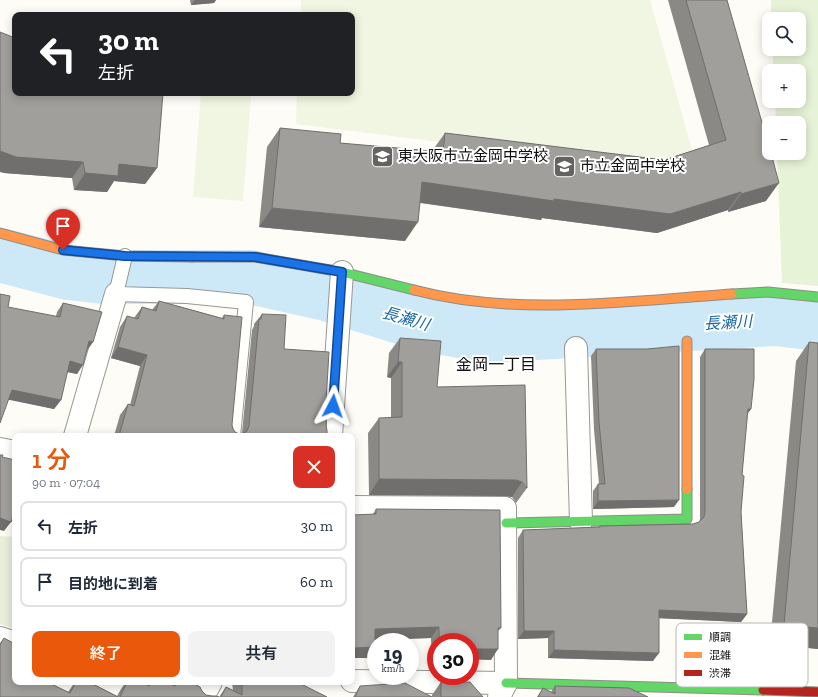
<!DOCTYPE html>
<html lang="ja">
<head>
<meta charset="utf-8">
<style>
  :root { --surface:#fff; --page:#f2f2f3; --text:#1f2937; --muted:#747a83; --line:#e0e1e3; --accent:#ea580c }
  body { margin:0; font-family:"Zilla Slab","Noto Sans JP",serif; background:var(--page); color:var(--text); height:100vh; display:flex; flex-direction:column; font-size:15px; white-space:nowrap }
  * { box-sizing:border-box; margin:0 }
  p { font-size:13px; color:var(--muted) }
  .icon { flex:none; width:22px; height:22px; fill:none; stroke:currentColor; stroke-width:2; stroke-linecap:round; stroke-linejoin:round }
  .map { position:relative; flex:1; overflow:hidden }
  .sheet { position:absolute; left:12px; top:433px; width:343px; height:252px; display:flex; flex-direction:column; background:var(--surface); border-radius:8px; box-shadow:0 2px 10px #0003 }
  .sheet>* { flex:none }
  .top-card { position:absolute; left:12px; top:12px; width:343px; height:84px; border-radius:8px; box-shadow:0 2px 10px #0003; background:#202124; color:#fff; overflow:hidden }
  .controls { position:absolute; left:762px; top:12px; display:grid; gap:8px }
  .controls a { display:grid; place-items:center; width:44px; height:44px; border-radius:8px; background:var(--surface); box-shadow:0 2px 10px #0003; font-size:20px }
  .speed { position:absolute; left:367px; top:633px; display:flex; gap:8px; font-size:20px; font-weight:700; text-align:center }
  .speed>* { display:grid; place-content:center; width:52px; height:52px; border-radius:50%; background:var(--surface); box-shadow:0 2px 10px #0003; line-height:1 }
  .speed small { font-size:10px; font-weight:400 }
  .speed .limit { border:6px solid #d22; background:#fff; color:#111 }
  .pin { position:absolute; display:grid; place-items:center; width:34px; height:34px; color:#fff; margin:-41px -17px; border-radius:50% 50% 50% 0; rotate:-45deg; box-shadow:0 0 4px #0007 }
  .pin .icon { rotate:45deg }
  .me { position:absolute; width:44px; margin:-22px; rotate:4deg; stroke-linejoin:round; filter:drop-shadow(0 0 3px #0008) }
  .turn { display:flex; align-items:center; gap:14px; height:84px; padding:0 20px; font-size:18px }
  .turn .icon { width:52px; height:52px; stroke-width:2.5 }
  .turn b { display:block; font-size:28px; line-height:34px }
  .round { display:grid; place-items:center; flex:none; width:42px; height:42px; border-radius:8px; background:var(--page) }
  .overview { display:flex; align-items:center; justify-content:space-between; height:68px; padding:0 20px }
  h1 { font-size:24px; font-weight:600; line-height:30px; color:var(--accent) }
  .action { display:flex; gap:8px; margin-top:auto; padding:8px 20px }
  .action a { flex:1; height:46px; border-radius:8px; background:var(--accent); color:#fff; font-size:16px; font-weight:600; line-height:46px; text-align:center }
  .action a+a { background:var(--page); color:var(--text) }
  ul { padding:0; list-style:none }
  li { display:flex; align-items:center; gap:12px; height:50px; margin:0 8px 6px; padding:0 12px; border:2px solid var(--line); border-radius:8px }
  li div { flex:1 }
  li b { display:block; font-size:15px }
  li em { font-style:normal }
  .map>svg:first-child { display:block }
  .green { fill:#e7f3d7 }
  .cemetery { fill:#e9eedb }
  .pitch { fill:#f0f6e1 }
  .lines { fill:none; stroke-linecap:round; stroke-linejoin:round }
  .river { stroke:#cde8f7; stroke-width:54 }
  .lane-casing { stroke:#979795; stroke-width:16 }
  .street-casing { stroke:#979795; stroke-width:24 }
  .fast-casing { stroke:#8e8d8b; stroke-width:11 }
  .slow-casing { stroke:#8e8d8b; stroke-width:11 }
  .jam-casing { stroke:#8e8d8b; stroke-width:11 }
  .lane { stroke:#fffffe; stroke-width:14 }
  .street { stroke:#fffffe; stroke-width:22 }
  .fast { stroke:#63d668; stroke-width:9 }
  .slow { stroke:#ff974d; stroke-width:9 }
  .jam { stroke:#b3261e; stroke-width:9 }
  .wall { fill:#8a8986 }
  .shaded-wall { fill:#716f6d }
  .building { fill:#a19f9c; stroke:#716f6d }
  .route-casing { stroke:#114b97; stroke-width:10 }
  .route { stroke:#1a73e8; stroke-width:7 }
  .labels { text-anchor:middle; stroke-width:4; stroke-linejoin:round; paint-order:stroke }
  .poi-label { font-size:15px; fill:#111; stroke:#fff; text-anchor:start }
  .water-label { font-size:16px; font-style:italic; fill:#1768a6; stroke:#fff }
  .neighbourhood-label { font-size:16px; fill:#111; stroke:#fff }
  .key { fill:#fff; stroke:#b8b8b8; stroke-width:1 }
  .key-label { font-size:11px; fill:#111 }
</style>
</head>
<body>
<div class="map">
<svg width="818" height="697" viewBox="0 0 818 697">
  <rect width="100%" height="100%" fill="#fdfcf7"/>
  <!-- green -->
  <polygon class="green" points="771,0 818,0 818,286 782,283 777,153 799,153 799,123 776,123 775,101 799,101 799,71 773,71 773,49 799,49 799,19 771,19"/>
  <!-- cemetery -->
  <polygon class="cemetery" points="0,536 15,537 15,629 0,624"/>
  <!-- pitch -->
  <g class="pitch">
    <polygon points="301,0 650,0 692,150 639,167 296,124 297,93 352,93 352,15 301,15"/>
    <polygon points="201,93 251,95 243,201 193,197"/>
  </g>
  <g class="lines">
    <!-- river -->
    <polyline class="river" points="0,255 69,273 103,277 250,277 326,294 426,325 488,336 775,319 818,324"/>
    <defs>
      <polyline id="lane" points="125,256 116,294 187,296 246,302 233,436"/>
      <g id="street">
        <polyline points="576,348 581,522"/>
        <polyline points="75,436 116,294"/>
        <polyline points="331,436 342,272"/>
        <polyline points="0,449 15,452"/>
        <polyline points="352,507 505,508 506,683 499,697"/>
        <polyline points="0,638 15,643"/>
        <polyline points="352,681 506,683"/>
        <polyline points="203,697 211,682"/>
      </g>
      <g id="fast">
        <polyline points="192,257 255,257 342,272 414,290"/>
        <polyline points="732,294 768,292 818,297"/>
        <polyline points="506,523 687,519 687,489"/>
        <polyline points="506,683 763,690"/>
      </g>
      <g id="slow">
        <polyline points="0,233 63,250 125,256 192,257"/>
        <path d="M414 290C517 317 626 301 732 294"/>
        <polyline points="687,341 687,489"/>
      </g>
      <polyline id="jam" points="763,690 818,692"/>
    </defs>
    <!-- lane casing -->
    <use href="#lane" class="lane-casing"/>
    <!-- street casing -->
    <use href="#street" class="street-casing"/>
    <!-- fast casing -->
    <use href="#fast" class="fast-casing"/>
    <!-- slow casing -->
    <use href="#slow" class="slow-casing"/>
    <!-- jam casing -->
    <use href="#jam" class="jam-casing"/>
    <!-- lane -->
    <use href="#lane" class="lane"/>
    <!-- street -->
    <use href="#street" class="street"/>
    <!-- fast -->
    <use href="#fast" class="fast"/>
    <!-- slow -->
    <use href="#slow" class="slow"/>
    <!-- jam -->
    <use href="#jam" class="jam"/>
  </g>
  <!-- wall -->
  <g class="wall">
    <polygon points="190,0 216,0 214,3 191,5"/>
    <polygon points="668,0 727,0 766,201 728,212 728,210 657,233 542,218 541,220 420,203 405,241 259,227 267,147 280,128 340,143 432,151 445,133 664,160 709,145"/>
    <polygon points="0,32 157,168 145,184 114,181 107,192 74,190 72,178 4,173"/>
    <polygon points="159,301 222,318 224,315 232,425 233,429 235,432 239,434 242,433 252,330 254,326 254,324 262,314 284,349 326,402 327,436 114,436 120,415 128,404 130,405 140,366 111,358 120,327 127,316 134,318 142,307 152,310"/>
    <polygon points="63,303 93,342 87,351 77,374 67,372 61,400 54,409 8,399 56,316 57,312"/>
    <polygon points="400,338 437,387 527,488 516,503 512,497 505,496 369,495 368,433 379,418 391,418 391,378 387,377 389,353"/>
    <polygon points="809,342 818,649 770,644 796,361"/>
    <polygon points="596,349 674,507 593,509 593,491 598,484 599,484 594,430 591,356"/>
    <polygon points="705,349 751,409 747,414 742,475 741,512 747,614 741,622 659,618 653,661 548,658 548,638 518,639 518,538 523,530 598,527 600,526 693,524 699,522 700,519 700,357"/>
    <polygon points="376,509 501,628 498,631 491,660 470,659 470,642 436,642 436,670 432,670 431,638 375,640 368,658 373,514"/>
    <polygon points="4,638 15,682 68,692 75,682 89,682 117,696 121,689 126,682 142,682 147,685 149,682 166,682 173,685 176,682 191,682 206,695 212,696 219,697 0,697 0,643"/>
    <polygon points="232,682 297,682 327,697 219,697 226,687 233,690"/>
    <polygon points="441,682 483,697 353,697 360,686 432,697 432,695"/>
    <polygon points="555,686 648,697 537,697 543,688 551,692"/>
  </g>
  <!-- shaded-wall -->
  <g class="shaded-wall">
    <polygon points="195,0 216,0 214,3 191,5"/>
    <polygon points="0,151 83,162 72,178 4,173 0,172"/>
    <polygon points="119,164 157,168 145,184 114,181 107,192 74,190 85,173"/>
    <polygon points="422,182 554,199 741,192 728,210 657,233 542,218 541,220 409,201"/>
    <polygon points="779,183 766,201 728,212 741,194"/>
    <polygon points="272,208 418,222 405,241 259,227"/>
    <polygon points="89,341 93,342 86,351"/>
    <polygon points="118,347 147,355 140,366 111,358"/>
    <polygon points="70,361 83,365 77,374 63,371"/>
    <polygon points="398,362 402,362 391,378 387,377"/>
    <polygon points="12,390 61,400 54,409 5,399"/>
    <polygon points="748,409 751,409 745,417"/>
    <polygon points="379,479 516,480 522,482 512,497 505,496 369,495"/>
    <polygon points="679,500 674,507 593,509 598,501"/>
    <polygon points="14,512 15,512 15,522 9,522 11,522 4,531 0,530 0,518"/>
    <polygon points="659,610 747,614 741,622 654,618"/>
    <polygon points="784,625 818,628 818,649 770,644"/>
    <polygon points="439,627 431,638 367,640 375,629"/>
    <polygon points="524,631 554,631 548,638 518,639"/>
    <polygon points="375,647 368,658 352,658 352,648"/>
    <polygon points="470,649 498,649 491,660 470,659"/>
    <polygon points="554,650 659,653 653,661 548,658"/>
    <polygon points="436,663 436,670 432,670"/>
  </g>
  <!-- building -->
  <g class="building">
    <polygon points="686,0 727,0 769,147 769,153 771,153 779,183 741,194 741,192 670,214 554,199 554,201 422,182 418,222 272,208 280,128 341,134 340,143 443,152 445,133 664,160 726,140"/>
    <polygon points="0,32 15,38 15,93 163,93 157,168 119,164 118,176 85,173 83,162 16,157 0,151"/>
    <polygon points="0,294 10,296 8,307 60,317 63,303 102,312 93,342 89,341 83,365 70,361 61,400 12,390 0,423"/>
    <polygon points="159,301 224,319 224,315 242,317 232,425 233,429 235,432 239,434 244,433 247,431 249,426 259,319 261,319 262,314 286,315 284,349 329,352 326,402 327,402 326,425 327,431 327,436 119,436 128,404 134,406 147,355 118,347 127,316 138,319 142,307 156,311"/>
    <polygon points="400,338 441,341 437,387 525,385 527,488 522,482 516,480 379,479 379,418 402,417 402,362 398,362"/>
    <polygon points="809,342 818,343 818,628 784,625"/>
    <polygon points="679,346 679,500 598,501 598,484 605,484 599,422 596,349 647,349"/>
    <polygon points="705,349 754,349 754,379 751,409 748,409 742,475 744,476 741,512 747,614 659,610 659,653 554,650 554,631 524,631 523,530 600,527 600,526 693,524 699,522 704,517 705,511"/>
    <polygon points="0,455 3,455 2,457 15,460 15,512 14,512 11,522 0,518"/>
    <polygon points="376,509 500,510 501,628 498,628 498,649 470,649 470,642 439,642 439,627 375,629 375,647 352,648 352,515 376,514"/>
    <polygon points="4,638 15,644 15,682 47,682 70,693 76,682 89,682 118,697 0,697 0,645"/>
    <polygon points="127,682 142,682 149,686 151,682 166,682 175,686 177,682 191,682 200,687 202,691 206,695 212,696 216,696 219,697 120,697"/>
    <polygon points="242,682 297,682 327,697 221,697 226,687 242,695"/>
    <polygon points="441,682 470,682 483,697 441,697"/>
    <polygon points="405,683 432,697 355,697 360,686"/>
    <polygon points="555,686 629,688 648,697 538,697 543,688 555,694"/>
  </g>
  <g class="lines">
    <defs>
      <polyline id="route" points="63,250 125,256 255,257 342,272 333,406"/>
    </defs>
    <!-- route casing -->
    <use href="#route" class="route-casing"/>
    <!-- route -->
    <use href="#route" class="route"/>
  </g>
  <!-- icons -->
  <defs>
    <symbol id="school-square" viewBox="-11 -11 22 22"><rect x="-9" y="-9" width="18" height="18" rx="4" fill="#646362" stroke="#fff"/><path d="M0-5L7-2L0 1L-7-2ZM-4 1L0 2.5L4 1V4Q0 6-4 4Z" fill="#fff"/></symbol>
  </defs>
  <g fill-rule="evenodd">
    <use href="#school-square" x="370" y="144" width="25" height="25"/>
    <use href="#school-square" x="552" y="154" width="25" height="25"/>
  </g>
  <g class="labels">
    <!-- poi labels -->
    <g class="poi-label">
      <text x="398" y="161">東大阪市立金岡中学校</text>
      <text x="580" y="171">市立金岡中学校</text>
    </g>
    <!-- water labels -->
    <g class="water-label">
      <text transform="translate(406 318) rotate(16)" y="6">長瀬川</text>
      <text transform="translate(728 322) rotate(-3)" y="6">長瀬川</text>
    </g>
    <!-- neighbourhood labels -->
    <g class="neighbourhood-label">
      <text x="496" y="370">金岡一丁目</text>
    </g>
  </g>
  <!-- legend -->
  <rect x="676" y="623" width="132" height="64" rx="6" class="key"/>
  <rect x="684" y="634" width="18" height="6" fill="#63d668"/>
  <rect x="684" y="652" width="18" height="6" fill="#ff974d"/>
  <rect x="684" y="670" width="18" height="6" fill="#b3261e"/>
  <g class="key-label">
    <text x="709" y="641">順調</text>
    <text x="709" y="659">混雑</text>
    <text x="709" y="677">渋滞</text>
  </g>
</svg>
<div class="controls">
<a><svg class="icon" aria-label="search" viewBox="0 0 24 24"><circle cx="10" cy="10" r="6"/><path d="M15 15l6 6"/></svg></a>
<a>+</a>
<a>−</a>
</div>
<div class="speed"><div>19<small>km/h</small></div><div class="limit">30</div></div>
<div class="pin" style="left:63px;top:250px;background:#d93025"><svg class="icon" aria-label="arrive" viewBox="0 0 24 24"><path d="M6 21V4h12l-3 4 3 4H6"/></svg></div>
<svg class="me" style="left:333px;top:406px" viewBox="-20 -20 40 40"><path d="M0-17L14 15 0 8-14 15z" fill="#1a73e8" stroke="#fff" stroke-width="4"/></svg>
<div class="top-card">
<div class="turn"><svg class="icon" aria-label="left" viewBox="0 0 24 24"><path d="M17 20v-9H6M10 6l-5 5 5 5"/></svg><div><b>30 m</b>左折</div></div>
</div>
<section class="sheet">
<div class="overview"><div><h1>1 分</h1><p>90 m · 07:04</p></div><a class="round" style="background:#d93025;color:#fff"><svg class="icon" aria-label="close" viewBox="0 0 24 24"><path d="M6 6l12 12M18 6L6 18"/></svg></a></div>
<ul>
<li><svg class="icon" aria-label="left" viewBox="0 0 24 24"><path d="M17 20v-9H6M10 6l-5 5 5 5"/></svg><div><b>左折</b></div><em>30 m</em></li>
<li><svg class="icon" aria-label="arrive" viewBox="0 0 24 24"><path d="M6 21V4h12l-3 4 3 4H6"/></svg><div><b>目的地に到着</b></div><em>60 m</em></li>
</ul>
<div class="action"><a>終了</a><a>共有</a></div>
</section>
</div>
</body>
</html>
